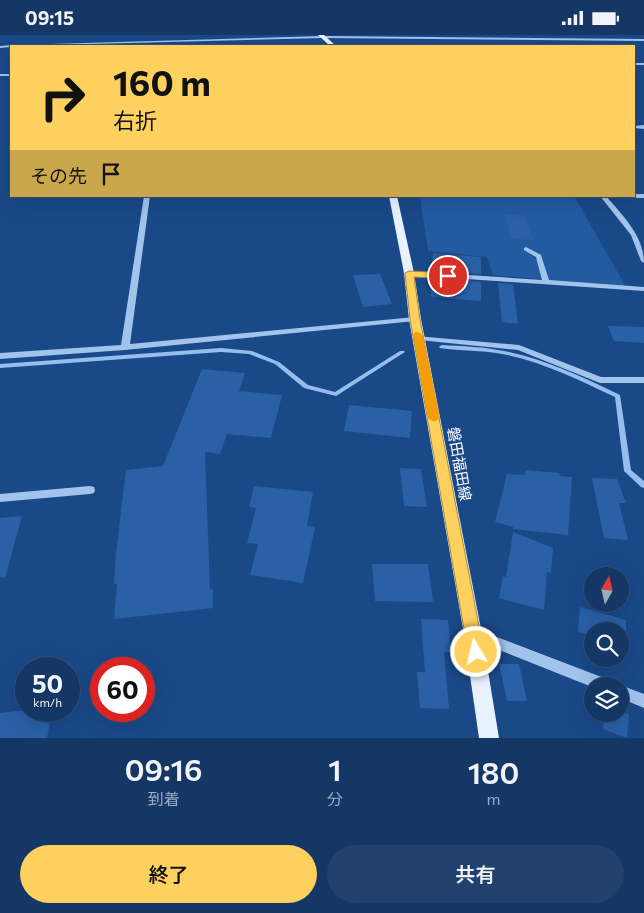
<!DOCTYPE html>
<html lang="ja">
<head>
<meta charset="utf-8">
<style>
  :root { --surface:#143766; --page:#21426f; --text:#f1f3f6; --muted:#9dacbf; --line:#33517a; --accent:#fed15e }
  body { margin:0; font-family:Commissioner,"Noto Sans JP",sans-serif; background:var(--page); color:var(--text); height:100vh; display:flex; flex-direction:column; font-size:19px; white-space:nowrap }
  * { box-sizing:border-box; margin:0 }
  p { font-size:16px; color:var(--muted) }
  .icon { flex:none; width:28px; height:28px; fill:none; stroke:currentColor; stroke-width:2; stroke-linecap:round; stroke-linejoin:round }
  .map { position:relative; height:703px; overflow:hidden }
  .sheet { display:flex; flex-direction:column; background:var(--surface); flex:1 }
  .sheet>* { flex:none }
  .top-card { position:absolute; left:10px; top:10px; width:625px; height:152px; border-radius:0px; box-shadow:0 5px 20px #0002,0 0 0 1px var(--line); background:#fed15e; color:#111; overflow:hidden }
  .needle { width:32px; rotate:8deg }
  .tools { position:absolute; left:584px; top:532px; display:grid; gap:10px }
  .tools a { display:grid; place-items:center; width:45px; height:45px; border-radius:50%; background:var(--surface); box-shadow:0 5px 20px #0002,0 0 0 1px var(--line); font-size:25px }
  .speed { position:absolute; left:15px; top:622px; display:flex; gap:10px; font-size:25px; font-weight:700; text-align:center }
  .speed>* { display:grid; place-content:center; width:65px; height:65px; border-radius:50%; background:var(--surface); box-shadow:0 5px 20px #0002,0 0 0 1px var(--line); line-height:1 }
  .speed small { font-size:12px; font-weight:400 }
  .speed .limit { border:8px solid #d22; background:#fff; color:#111 }
  .pin { position:absolute; display:grid; place-items:center; width:42px; height:42px; color:#fff; margin:-21px; border:2px solid #fff; border-radius:50%; box-shadow:0 1px 5px #0007 }
  .me { position:absolute; width:55px; margin:-28px; rotate:351deg; stroke-linejoin:round; filter:drop-shadow(0 0 4px #0008) }
  .turn { display:flex; align-items:center; gap:18px; height:105px; padding:0 20px; font-size:22px }
  .turn .icon { width:65px; height:65px; stroke-width:2.5 }
  .turn b { display:block; font-size:35px; line-height:42px }
  .then { display:flex; align-items:center; height:48px; padding:0 20px; background:#0003; gap:10px; font-size:19px }
  .eta { display:flex; justify-content:space-evenly; align-items:center; height:85px; text-align:center }
  .eta b { font-size:30px; font-weight:600; line-height:35px }
  .action { display:flex; gap:10px; margin-top:auto; padding:10px 20px }
  .action a { flex:1; height:58px; border-radius:30px; background:var(--accent); color:#111; font-size:20px; font-weight:600; line-height:58px; text-align:center }
  .action a+a { background:var(--page); color:var(--text) }
  .status { display:flex; justify-content:space-between; align-items:center; height:35px; padding:0 25px; background:var(--surface); direction:ltr }
  .status svg { height:14px; fill:currentColor }
  .map>svg:first-child { display:block }
  .green { fill:#235ba1 }
  .lines { fill:none; stroke-linecap:round; stroke-linejoin:round }
  .stream { fill:#95beef; fill-rule:evenodd }
  .building { fill:#2960a6 }
  .minor { fill:#a2c3ec; fill-rule:evenodd }
  .major { fill:#e8f1ff; fill-rule:evenodd }
  .route { fill:#fed15e; stroke:#a5883d }
  .slow { fill:#f59e0b }
  .labels { text-anchor:middle; stroke-width:5; stroke-linejoin:round; paint-order:stroke }
  .street-label { font-size:15px; fill:#fff; stroke:#1a4988 }
</style>
</head>
<body>
<div class="status"><b>09:15</b><svg viewBox="0 0 49 12"><path d="M0 12V9h3v3zM5 12V6h3v6zM10 12V3h3v9zM15 12V0h3v12zM26 1h20v11H26zM47 4h2v5h-2z"/></svg></div>
<div class="map">
<svg width="644" height="703" viewBox="0 0 644 703">
  <rect width="100%" height="100%" fill="#1a4988"/>
  <!-- green -->
  <polygon class="green" points="420,161 574,161 626,252 493,240 487,222 428,216"/>
  <g class="lines">
    <!-- stream -->
    <g class="stream">
      <path d="M442 310C463 311 484 312 504 316 544 324 583 342 620 360L631 435 644 446V453L641 452 624 436 615 362C579 345 541 326 502 319 482 315 460 316 440 313L439 312 440 311Z"/>
      <polygon points="221,313 252,316 279,327 308,350 335,357 400,316 404,316 405,317 336,361 304,353 275,329 249,319 221,317 0,333 0,329"/>
    </g>
  </g>
  <!-- building -->
  <g class="building">
    <polygon points="505,179 526,181 533,205 511,204"/>
    <polygon points="433,218 481,222 481,239 431,236"/>
    <polygon points="380,239 392,269 363,272 353,240"/>
    <polygon points="430,243 481,247 481,266 431,262"/>
    <polygon points="498,248 513,249 518,289 502,287"/>
    <polygon points="608,291 644,292 644,308 614,306"/>
    <polygon points="202,334 245,338 239,356 282,360 271,403 227,399 220,419 205,417 210,555 213,554 213,573 114,584 117,549 114,549 116,518 126,435 163,431"/>
    <polygon points="349,370 412,376 410,403 344,396"/>
    <polygon points="400,433 421,434 427,472 404,471"/>
    <polygon points="525,435 559,438 560,441 572,442 568,500 513,494 513,492 495,487 507,439 525,440"/>
    <polygon points="592,443 617,444 626,468 619,468 628,505 604,503"/>
    <polygon points="254,451 313,457 307,491 315,492 303,548 250,540 258,509 247,508 256,473 249,472"/>
    <polygon points="22,481 5,543 0,542 0,483"/>
    <polygon points="513,497 553,513 551,538 547,537 544,575 499,563 503,541 506,542"/>
    <polygon points="372,529 428,529 433,567 375,566"/>
    <polygon points="580,572 626,585 626,609 620,608 620,596 592,596 592,600 578,597"/>
    <polygon points="421,584 448,585 451,617 444,617 449,674 420,673 417,637 425,637"/>
    <polygon points="499,629 519,629 527,666 507,666"/>
    <polygon points="26,675 52,676 47,703 0,703 0,678"/>
    <polygon points="605,679 629,679 627,703 603,694"/>
  </g>
  <g class="lines">
    <!-- minor -->
    <g class="minor">
      <polygon points="323,1 644,4 644,6 323,3 13,11 15,10"/>
      <polygon points="12,10 11,12 0,13 0,11"/>
      <rect x="634" y="28" width="10" height="2"/>
      <rect x="0" y="39" width="11" height="2"/>
      <polygon points="644,90 644,94 634,93 634,91"/>
      <polygon points="634,159 644,159 644,163 629,163 626,161 634,161"/>
      <polygon points="144,161 150,161 130,309 415,282 419,284 415,286 125,315 0,324 0,318 121,310"/>
      <path d="M600 161H606C623 181 644 201 644 228L641 226 631 200Z"/>
      <polygon points="526,212 541,220 549,245 644,252 644,256 409,240 405,238 409,236 542,245 536,222 524,215 524,213"/>
      <polygon points="416,301 519,310 601,342 644,342 644,348 600,348 518,315 419,305 415,303"/>
      <polygon points="90,451 94,452 95,455 94,458 90,459 0,467 0,459"/>
      <polygon points="473,593 612,646 614,651 592,652 469,603 467,599 469,595"/>
      <polygon points="620,650 644,659 644,673 620,663 620,651 616,651"/>
    </g>
    <!-- major -->
    <g class="major">
      <polygon points="318,0 324,0 336,11 330,11"/>
      <polygon points="389,161 397,161 414,238 421,284 482,599 499,703 479,703 464,599 409,284 404,238"/>
    </g>
  </g>
  <!-- route -->
  <polygon class="route" points="409,236 448,238 453,241 448,244 414,242 420,284 484,617 482,622 476,624 470,622 468,617 410,284 405,238"/>
  <!-- slow -->
  <polygon class="slow" points="415,297 418,297 423,300 440,383 434,387 428,383 413,300"/>
  <g class="labels">
    <!-- street labels -->
    <g class="street-label">
      <text transform="translate(459 429) rotate(80)" y="5">磐田福田線</text>
    </g>
  </g>
</svg>
<div class="tools">
<a><svg class="needle" viewBox="-14 -14 28 28"><path d="M0-13l5 13h-10z" fill="#e53935"/><path d="M0 13l5-13h-10z" fill="#9dacbf"/></svg></a>
<a><svg class="icon" aria-label="search" viewBox="0 0 24 24"><circle cx="10" cy="10" r="6"/><path d="M15 15l6 6"/></svg></a>
<a><svg class="icon" aria-label="layers" viewBox="0 0 24 24"><path d="M12 4l9 5-9 5-9-5zM3 14l9 5 9-5"/></svg></a>
</div>
<div class="speed"><div>50<small>km/h</small></div><div class="limit">60</div></div>
<div class="pin" style="left:448px;top:241px;background:#d93025"><svg class="icon" aria-label="arrive" viewBox="0 0 24 24"><path d="M6 21V4h12l-3 4 3 4H6"/></svg></div>
<svg class="me" style="left:476px;top:617px" viewBox="-20 -20 40 40"><circle r="17" fill="#fed15e" stroke="#fff" stroke-width="3"/><path d="M0-11L8 9 0 5-8 9z" fill="#fff"/></svg>
<div class="top-card">
<div class="turn"><svg class="icon" aria-label="right" viewBox="0 0 24 24"><path d="M7 20v-9h11M14 6l5 5-5 5"/></svg><div><b>160 m</b>右折</div></div>
<div class="then">その先<svg class="icon" aria-label="arrive" viewBox="0 0 24 24"><path d="M6 21V4h12l-3 4 3 4H6"/></svg></div>
</div>
</div>
<section class="sheet">
<div class="eta">
<div><b>09:16</b><p>到着</p></div>
<div><b>1</b><p>分</p></div>
<div><b>180</b><p>m</p></div>
</div>
<div class="action"><a>終了</a><a>共有</a></div>
</section>
</body>
</html>
